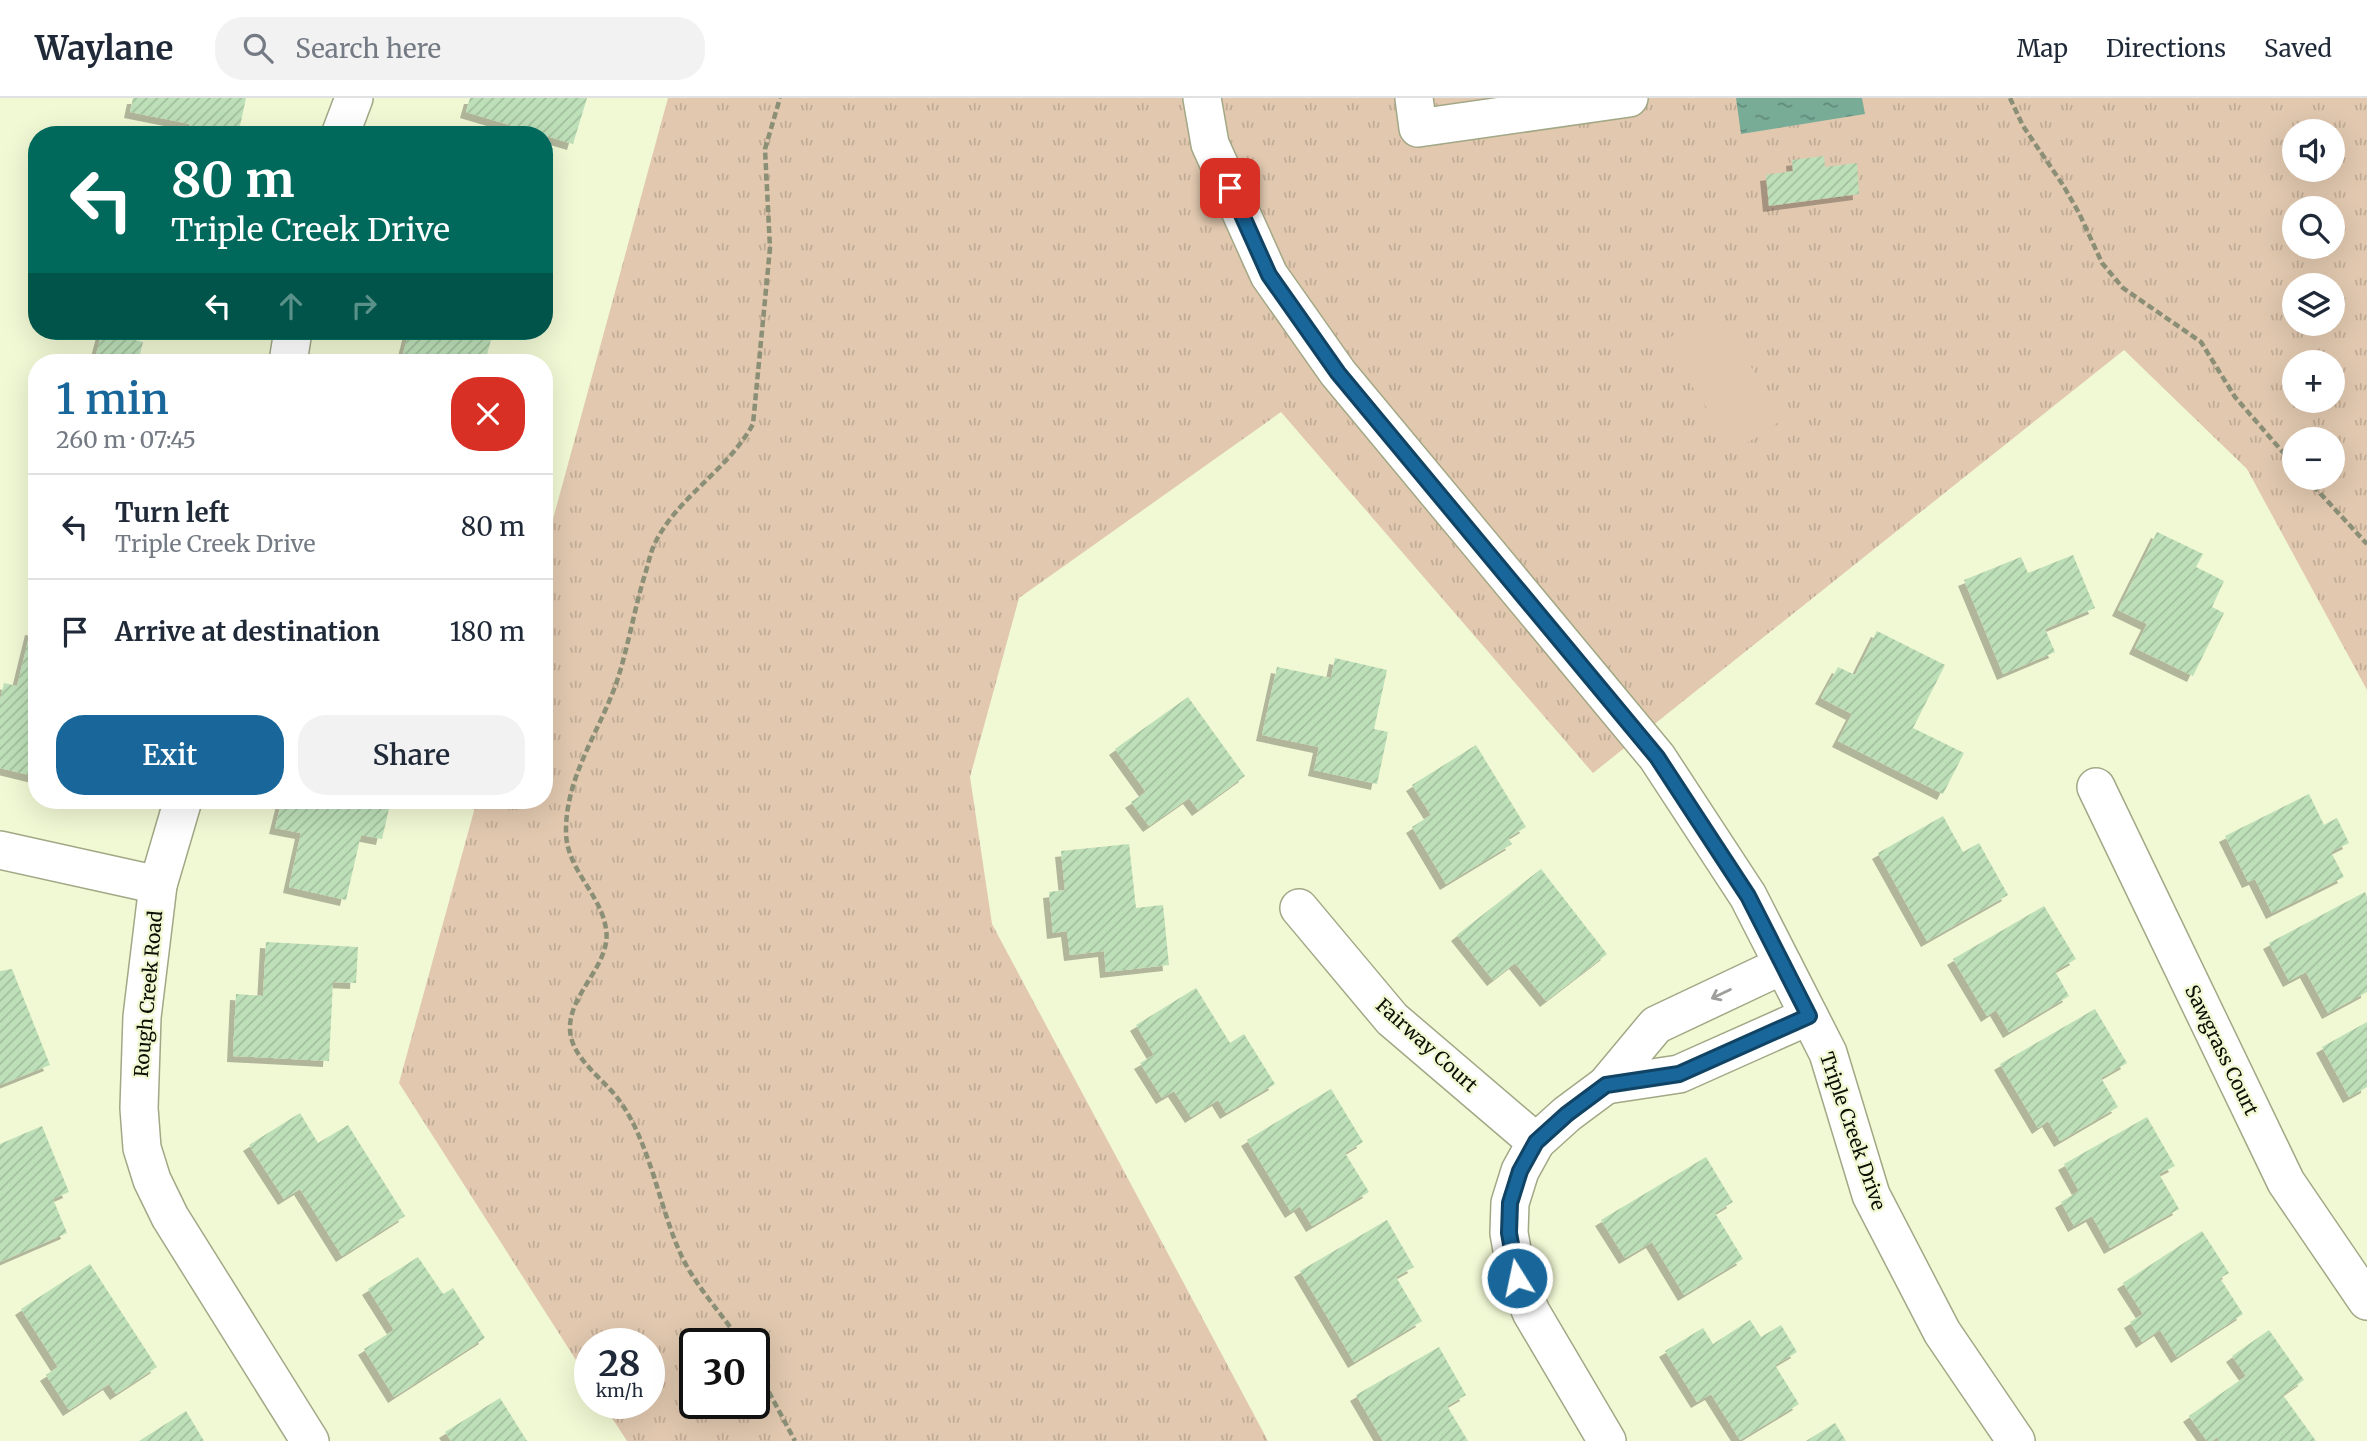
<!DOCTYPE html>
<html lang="en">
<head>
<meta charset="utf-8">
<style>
  :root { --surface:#fff; --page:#f2f2f3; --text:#1f2937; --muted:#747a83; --line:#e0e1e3; --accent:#19679a }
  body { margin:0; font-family:Merriweather,serif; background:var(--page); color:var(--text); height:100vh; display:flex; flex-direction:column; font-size:26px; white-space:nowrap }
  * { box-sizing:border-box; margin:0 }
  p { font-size:23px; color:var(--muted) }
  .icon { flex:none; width:38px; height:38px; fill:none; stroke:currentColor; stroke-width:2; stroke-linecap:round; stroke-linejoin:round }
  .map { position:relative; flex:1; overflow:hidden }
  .details { position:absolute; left:28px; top:256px; width:525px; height:455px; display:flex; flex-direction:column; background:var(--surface); border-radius:28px; box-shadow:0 7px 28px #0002 }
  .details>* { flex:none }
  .top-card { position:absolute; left:28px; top:28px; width:525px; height:214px; border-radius:28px; box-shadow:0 7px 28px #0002; background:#00695c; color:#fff; overflow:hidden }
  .controls { position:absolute; left:2282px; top:21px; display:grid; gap:14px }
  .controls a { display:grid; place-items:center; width:63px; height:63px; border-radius:50%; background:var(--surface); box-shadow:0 7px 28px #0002; font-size:35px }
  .speed { position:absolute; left:574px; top:1230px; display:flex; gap:14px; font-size:35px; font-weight:700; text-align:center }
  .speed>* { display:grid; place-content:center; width:91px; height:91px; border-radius:50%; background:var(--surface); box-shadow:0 7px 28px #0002; line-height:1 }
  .speed small { font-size:18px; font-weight:400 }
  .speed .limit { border:4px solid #111; border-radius:10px; background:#fff; color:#111 }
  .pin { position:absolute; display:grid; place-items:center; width:60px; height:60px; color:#fff; margin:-30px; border-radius:14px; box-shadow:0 4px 10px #0006 }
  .me { position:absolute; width:77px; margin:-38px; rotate:350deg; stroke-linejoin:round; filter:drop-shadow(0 0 5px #0008) }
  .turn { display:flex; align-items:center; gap:24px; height:147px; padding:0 28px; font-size:32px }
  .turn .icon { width:91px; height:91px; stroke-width:2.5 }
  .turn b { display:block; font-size:49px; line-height:60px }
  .lanes { display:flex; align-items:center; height:66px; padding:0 28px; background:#0003; justify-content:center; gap:35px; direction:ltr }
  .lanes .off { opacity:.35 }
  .round { display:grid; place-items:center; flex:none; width:74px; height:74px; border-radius:28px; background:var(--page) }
  .headline { display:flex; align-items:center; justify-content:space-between; height:119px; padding:0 28px }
  h1 { font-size:42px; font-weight:600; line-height:52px; color:var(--accent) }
  .action { display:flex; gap:14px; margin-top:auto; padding:14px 28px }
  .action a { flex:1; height:80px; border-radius:28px; background:var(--accent); color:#fff; font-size:28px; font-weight:600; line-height:80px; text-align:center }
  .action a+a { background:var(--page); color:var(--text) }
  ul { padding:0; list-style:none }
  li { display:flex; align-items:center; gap:21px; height:105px; padding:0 28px; border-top:2px solid var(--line) }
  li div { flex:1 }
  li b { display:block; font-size:26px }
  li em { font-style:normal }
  header { display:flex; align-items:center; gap:42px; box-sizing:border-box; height:98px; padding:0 35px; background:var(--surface); border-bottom:2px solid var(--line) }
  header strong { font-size:33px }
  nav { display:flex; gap:38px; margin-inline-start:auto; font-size:24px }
  .search { width:490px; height:63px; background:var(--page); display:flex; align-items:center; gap:18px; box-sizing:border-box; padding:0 24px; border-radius:28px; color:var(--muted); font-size:26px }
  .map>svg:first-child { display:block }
  .grass { fill:url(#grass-tufts); fill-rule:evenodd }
  .park { fill:#e1c8af }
  .water { fill:url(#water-ripples) }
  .building { fill:url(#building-hatch); filter:url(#shadow) }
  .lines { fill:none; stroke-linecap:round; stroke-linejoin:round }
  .minor-casing { stroke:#a2a886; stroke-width:40 }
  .path { stroke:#8a8f76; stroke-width:4.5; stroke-dasharray:7 3.5; stroke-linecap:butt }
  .minor { stroke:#fff; stroke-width:37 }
  .oneway { stroke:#9e9f9b }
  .route-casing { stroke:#104364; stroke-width:18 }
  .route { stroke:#19679a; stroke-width:12 }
  .labels { text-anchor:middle; stroke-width:5; stroke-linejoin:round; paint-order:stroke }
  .street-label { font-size:19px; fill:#0d0f04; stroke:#f1f8d4 }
</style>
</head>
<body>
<header>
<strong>Waylane</strong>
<div class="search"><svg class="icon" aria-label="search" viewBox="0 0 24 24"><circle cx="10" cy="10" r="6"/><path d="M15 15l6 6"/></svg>Search here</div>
<nav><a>Map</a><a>Directions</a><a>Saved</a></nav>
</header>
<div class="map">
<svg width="2367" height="1343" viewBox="0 0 2367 1343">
  <defs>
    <pattern id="grass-tufts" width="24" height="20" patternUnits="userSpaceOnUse" patternTransform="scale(1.75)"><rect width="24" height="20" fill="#e1c8af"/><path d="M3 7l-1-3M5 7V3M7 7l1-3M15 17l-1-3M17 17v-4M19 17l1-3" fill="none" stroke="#c0ab95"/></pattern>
    <pattern id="water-ripples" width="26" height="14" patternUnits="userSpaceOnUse" patternTransform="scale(1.75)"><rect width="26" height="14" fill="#78ac97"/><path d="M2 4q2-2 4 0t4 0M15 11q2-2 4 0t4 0" fill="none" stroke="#618a79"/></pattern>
    <pattern id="building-hatch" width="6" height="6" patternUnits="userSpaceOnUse" patternTransform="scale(1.75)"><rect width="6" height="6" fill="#bee0b9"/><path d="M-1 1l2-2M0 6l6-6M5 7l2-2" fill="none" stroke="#a2bf9d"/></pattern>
    <filter id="shadow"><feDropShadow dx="-6" dy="6" stdDeviation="0" flood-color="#0004"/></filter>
  </defs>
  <rect width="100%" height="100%" fill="#f1f8d4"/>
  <!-- grass -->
  <path class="grass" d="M668 0H2367V592L2247 371 2124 252 1593 675 1281 314 1019 500 970 679 992 826 1268 1343H627L603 1306H649V1246H590V1284L399 985 477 702H544V454ZM2294 33H2333V72H2294ZM2294 110H2333V149H2294ZM2294 187H2333V226H2294ZM2294 264H2333V303H2294ZM2294 341H2333V380H2294ZM695 1246H754V1306H695Z"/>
  <!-- park -->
  <polygon class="park" points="1713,211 1785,320 1735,353 1663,244"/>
  <!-- water -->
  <polygon class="water" points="1736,0 1862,0 1865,16 1741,36"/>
  <!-- building -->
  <g class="building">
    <polygon points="133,0 246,0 238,37 188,37 190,26 130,14"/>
    <polygon points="470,0 587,0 573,46 466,14"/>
    <polygon points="1824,58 1825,69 1857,65 1859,96 1769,108 1766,77 1793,73 1792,62"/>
    <polygon points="409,233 473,233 492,238 485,264 401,264"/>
    <polygon points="102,234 143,244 138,264 94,264"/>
    <polygon points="2157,434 2203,456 2196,469 2224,483 2212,509 2224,515 2193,578 2135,550 2147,526 2118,512"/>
    <polygon points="2073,457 2095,510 2045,531 2055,554 2003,576 1964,482 2021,459 2028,475"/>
    <polygon points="31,531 37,532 37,679 0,670 0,602 4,585 17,588"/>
    <polygon points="1877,533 1945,567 1913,630 1964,655 1943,696 1838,643 1852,616 1821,600 1838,569 1855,577"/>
    <polygon points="1335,560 1387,572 1374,631 1388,634 1377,686 1314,672 1319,649 1262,637 1277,569 1331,580"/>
    <polygon points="1188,599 1245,678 1198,712 1189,700 1149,728 1131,704 1146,694 1115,651"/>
    <polygon points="1476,647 1526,729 1508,740 1512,746 1446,786 1412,729 1431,717 1412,687"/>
    <polygon points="2309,696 2324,727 2337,720 2349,745 2331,754 2344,779 2272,815 2255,781 2248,784 2225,738"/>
    <polygon points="282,702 391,702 382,741 361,737 346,802 289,789 301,735 275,730"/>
    <polygon points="1943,718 1963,754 1979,745 2008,797 1927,843 1878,755"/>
    <polygon points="1129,746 1136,810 1163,807 1169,867 1106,874 1104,853 1070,857 1067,833 1053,835 1049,794 1065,792 1061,753"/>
    <polygon points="1541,771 1607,856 1546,903 1515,865 1493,882 1457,837"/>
    <polygon points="2365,794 2367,799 2367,894 2328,915 2306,874 2289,883 2269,845"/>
    <polygon points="2044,808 2076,861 2055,873 2069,898 2009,934 1996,912 1987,918 1953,861"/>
    <polygon points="266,844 358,849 356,885 333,884 329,963 233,958 236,896 263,898"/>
    <polygon points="12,871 50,967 0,987 0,873"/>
    <polygon points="1196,890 1230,945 1244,936 1275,986 1226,1015 1218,1002 1191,1019 1174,993 1162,1000 1140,965 1154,957 1136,927"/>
    <polygon points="2095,911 2127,965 2101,980 2118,1009 2060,1043 2048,1023 2038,1030 2000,966"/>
    <polygon points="2367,924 2367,989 2349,999 2322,949"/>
    <polygon points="1331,991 1363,1044 1345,1055 1369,1094 1312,1128 1300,1108 1291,1114 1247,1042"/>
    <polygon points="300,1015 318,1045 348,1027 405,1118 342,1158 300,1091 284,1101 249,1047"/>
    <polygon points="2147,1019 2175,1068 2159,1076 2179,1111 2110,1150 2092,1118 2074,1128 2061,1104 2079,1093 2064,1066"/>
    <polygon points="42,1028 69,1094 53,1101 67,1135 0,1164 0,1046"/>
    <polygon points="1706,1059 1733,1104 1715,1115 1743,1161 1684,1197 1652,1144 1625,1160 1601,1122"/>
    <polygon points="1387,1122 1414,1169 1396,1179 1422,1223 1354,1264 1300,1173"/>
    <polygon points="2202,1133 2229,1175 2220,1180 2243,1216 2177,1259 2160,1232 2142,1244 2130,1224 2143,1216 2123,1185"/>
    <polygon points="418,1159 443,1196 453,1190 485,1240 394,1299 364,1251 394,1232 368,1191"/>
    <polygon points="90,1166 157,1269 116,1296 109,1286 69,1312 46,1277 58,1269 21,1211"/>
    <polygon points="1750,1222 1761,1239 1781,1227 1797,1254 1775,1267 1799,1306 1740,1342 1711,1296 1697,1304 1665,1253 1703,1230 1713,1246"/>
    <polygon points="2269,1232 2304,1282 2283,1297 2316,1343 2219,1343 2217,1339 2212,1343 2207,1343 2189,1318 2246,1278 2232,1258"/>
    <polygon points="1439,1249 1466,1297 1447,1308 1468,1343 1383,1343 1356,1297"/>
    <polygon points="500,1300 527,1343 451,1343 445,1334"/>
    <polygon points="186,1313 204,1343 139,1343"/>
    <polygon points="1835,1325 1846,1343 1806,1343"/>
  </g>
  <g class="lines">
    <defs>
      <g id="minor">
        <polyline points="1202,0 1210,46 1269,177 1338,275 1657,659 1748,798 1828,955 1871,1097 1942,1234 2016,1343"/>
        <polyline points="1414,0 1418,30 1629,0"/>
        <polyline points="340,37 354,0"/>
        <polyline points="288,264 293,233"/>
        <polyline points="2096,689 2286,1084 2367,1203"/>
        <polyline points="183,702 158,787 142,919 139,1010 142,1050 152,1082 170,1119 310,1343"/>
        <polyline points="0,752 158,787"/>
        <polyline points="1299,810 1392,921 1536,1044"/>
        <polyline points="1606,987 1679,976 1809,918"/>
        <polyline points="1607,1343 1531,1214 1517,1180 1509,1135 1510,1105 1520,1073 1536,1044 1567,1016 1606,987 1656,927 1783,867"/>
      </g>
    </defs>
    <!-- minor casing -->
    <use href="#minor" class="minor-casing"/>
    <!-- path -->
    <g class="path">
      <polyline points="2010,0 2023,28 2063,87 2079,115 2102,165 2123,190 2201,244 2235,299 2294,367"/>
      <polyline points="2306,380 2367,446"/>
      <path d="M742 1246C723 1217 697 1190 682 1159 659 1110 651 1046 619 1002 603 980 569 959 570 929 570 895 612 865 606 831 601 796 567 772 566 735 565 678 601 632 618 580 629 545 635 508 646 473 649 463 651 452 656 443 680 397 728 372 753 326L770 150 765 51 780 0"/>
      <polyline points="754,1266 795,1343"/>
    </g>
    <!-- minor -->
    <use href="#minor" class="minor"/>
  </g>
  <!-- one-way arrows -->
  <defs><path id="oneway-shaft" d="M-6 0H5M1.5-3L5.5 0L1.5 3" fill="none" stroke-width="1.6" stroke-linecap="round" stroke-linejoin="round" transform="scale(1.75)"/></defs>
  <use class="oneway" href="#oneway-shaft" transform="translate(1721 896) rotate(154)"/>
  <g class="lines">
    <defs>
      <polyline id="route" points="1230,90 1269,177 1338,275 1657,659 1748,798 1809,918 1679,976 1606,987 1567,1016 1536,1044 1520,1073 1510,1105 1509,1135 1517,1180"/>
    </defs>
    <!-- route casing -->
    <use href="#route" class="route-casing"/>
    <!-- route -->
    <use href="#route" class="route"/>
  </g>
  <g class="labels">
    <!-- street labels -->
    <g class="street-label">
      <text transform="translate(148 896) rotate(-85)" y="7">Rough Creek Road</text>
      <text transform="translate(1427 947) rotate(42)" y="7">Fairway Court</text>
      <text transform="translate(2222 952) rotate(64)" y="7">Sawgrass Court</text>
      <text transform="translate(1853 1033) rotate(71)" y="7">Triple Creek Drive</text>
    </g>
  </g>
</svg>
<div class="controls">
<a><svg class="icon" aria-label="sound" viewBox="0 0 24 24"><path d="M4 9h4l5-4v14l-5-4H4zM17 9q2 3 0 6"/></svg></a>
<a><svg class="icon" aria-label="search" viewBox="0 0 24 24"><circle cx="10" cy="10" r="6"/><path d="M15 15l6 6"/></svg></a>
<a><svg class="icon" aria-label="layers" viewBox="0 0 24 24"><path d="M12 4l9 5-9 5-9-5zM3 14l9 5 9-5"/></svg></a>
<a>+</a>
<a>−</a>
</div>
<div class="speed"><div>28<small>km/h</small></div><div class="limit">30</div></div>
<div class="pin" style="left:1230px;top:90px;background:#d93025"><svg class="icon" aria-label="arrive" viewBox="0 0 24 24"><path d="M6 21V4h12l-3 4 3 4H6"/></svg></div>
<svg class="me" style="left:1517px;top:1180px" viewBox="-20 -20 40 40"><circle r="17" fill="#19679a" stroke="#fff" stroke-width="3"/><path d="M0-11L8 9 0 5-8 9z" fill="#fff"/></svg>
<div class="top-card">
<div class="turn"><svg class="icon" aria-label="left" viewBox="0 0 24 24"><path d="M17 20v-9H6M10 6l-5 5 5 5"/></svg><div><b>80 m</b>Triple Creek Drive</div></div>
<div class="lanes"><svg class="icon" aria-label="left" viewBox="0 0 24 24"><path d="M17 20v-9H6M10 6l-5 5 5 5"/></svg><svg class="icon off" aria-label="ahead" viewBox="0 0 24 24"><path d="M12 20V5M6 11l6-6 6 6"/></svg><svg class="icon off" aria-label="right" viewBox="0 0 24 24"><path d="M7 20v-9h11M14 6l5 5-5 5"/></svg></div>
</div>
<section class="details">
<div class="headline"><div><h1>1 min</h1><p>260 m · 07:45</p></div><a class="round" style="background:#d93025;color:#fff"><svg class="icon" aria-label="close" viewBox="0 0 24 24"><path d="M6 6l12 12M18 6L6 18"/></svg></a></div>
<ul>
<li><svg class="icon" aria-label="left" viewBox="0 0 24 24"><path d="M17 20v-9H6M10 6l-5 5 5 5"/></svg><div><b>Turn left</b><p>Triple Creek Drive</p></div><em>80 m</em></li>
<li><svg class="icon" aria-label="arrive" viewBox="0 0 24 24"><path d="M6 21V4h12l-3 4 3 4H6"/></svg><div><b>Arrive at destination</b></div><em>180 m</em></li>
</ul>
<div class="action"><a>Exit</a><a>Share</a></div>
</section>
</div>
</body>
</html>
